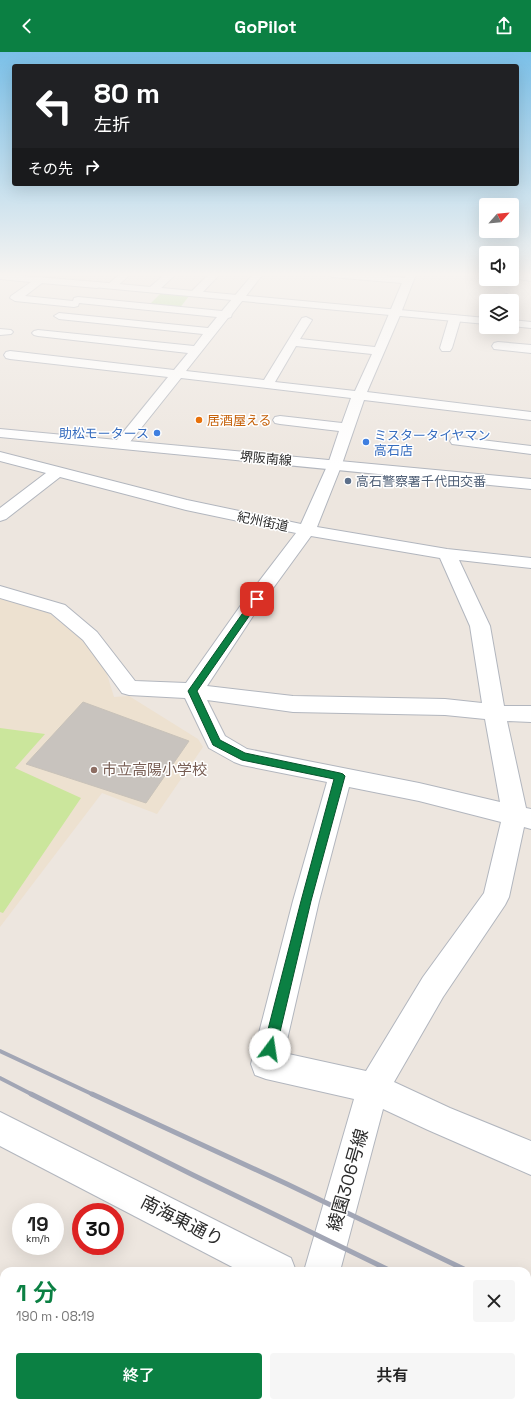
<!DOCTYPE html>
<html lang="ja">
<head>
<meta charset="utf-8">
<style>
  :root { --surface:#fff; --page:#f6f6f6; --text:#222; --muted:#767676; --accent:#0b8043 }
  body { margin:0; font-family:"Space Grotesk","Noto Sans JP",sans-serif; background:var(--page); color:var(--text); height:100vh; display:flex; flex-direction:column; font-size:15px; white-space:nowrap }
  * { box-sizing:border-box; margin:0 }
  p { font-size:13px; color:var(--muted) }
  .icon { flex:none; width:22px; height:22px; fill:none; stroke:currentColor; stroke-width:2; stroke-linecap:round; stroke-linejoin:round }
  .map { position:relative; flex:1; overflow:hidden }
  .side { position:absolute; left:0px; top:1215px; width:531px; height:140px; display:flex; flex-direction:column; background:var(--surface); border-radius:12px 12px 0 0; box-shadow:0 4px 16px #0002 }
  .side>* { flex:none }
  .top-card { position:absolute; left:12px; top:12px; width:507px; height:122px; border-radius:4px; box-shadow:0 4px 16px #0002; background:#202124; color:#fff; overflow:hidden }
  .needle { width:26px; rotate:63deg }
  .tools { position:absolute; left:479px; top:146px; display:grid; gap:8px }
  .tools a { display:grid; place-items:center; width:40px; height:40px; border-radius:4px; background:var(--surface); box-shadow:0 4px 16px #0002; font-size:20px }
  .speed { position:absolute; left:12px; top:1151px; display:flex; gap:8px; font-size:20px; font-weight:700; text-align:center }
  .speed>* { display:grid; place-content:center; width:52px; height:52px; border-radius:50%; background:var(--surface); box-shadow:0 4px 16px #0002; line-height:1 }
  .speed small { font-size:10px; font-weight:400 }
  .speed .limit { border:6px solid #d22; background:#fff; color:#111 }
  .pin { position:absolute; display:grid; place-items:center; width:34px; height:34px; color:#fff; margin:-17px; border-radius:8px; box-shadow:0 2px 6px #0006 }
  .me { position:absolute; width:44px; margin:-22px; rotate:14deg; stroke-linejoin:round; filter:drop-shadow(0 0 3px #0008) }
  .turn { display:flex; align-items:center; gap:14px; height:84px; padding:0 16px; font-size:18px }
  .turn .icon { width:52px; height:52px; stroke-width:2.5 }
  .turn b { display:block; font-size:28px; line-height:34px }
  .then { display:flex; align-items:center; height:38px; padding:0 16px; background:#0003; gap:8px; font-size:15px }
  .round { display:grid; place-items:center; flex:none; width:42px; height:42px; border-radius:4px; background:var(--page) }
  .headline { display:flex; align-items:center; justify-content:space-between; height:68px; padding:0 16px }
  h1 { font-size:24px; font-weight:600; line-height:30px; color:var(--accent) }
  .button { display:flex; gap:8px; margin-top:auto; padding:8px 16px }
  .button a { flex:1; height:46px; border-radius:4px; background:var(--accent); color:#fff; font-size:16px; font-weight:600; line-height:46px; text-align:center }
  .button a+a { background:var(--page); color:var(--text) }
  header { display:flex; justify-content:space-between; align-items:center; height:52px; padding:0 16px; background:var(--accent); color:#fff; font-size:18px; font-weight:600 }
  .map>svg:first-child { display:block }
  .education { fill:#ede1d0 }
  .green { fill:#b9df9f }
  .pitch { fill:#cbe69c }
  .building { fill:#c8c3be; stroke:#c8c2b9 }
  .lines { fill:none; stroke-linecap:round; stroke-linejoin:round }
  .street-casing { stroke:#b2b6be; stroke-width:2 }
  .secondary-casing { stroke:#b2b6be; stroke-width:2 }
  .street { fill:#fff; fill-rule:evenodd }
  .secondary { fill:#fff; fill-rule:evenodd }
  .rail-far1 { stroke:#a2a6b5; stroke-width:4 }
  .rail { stroke:#a2a6b5; stroke-width:5 }
  .route { fill:#0b8043; stroke:#07532c }
  .food-dot { fill:#e8710a; stroke:#fff; stroke-width:1.5 }
  .shop-dot { fill:#3f7fe0; stroke:#fff; stroke-width:1.5 }
  .service-dot { fill:#5c6f8a; stroke:#fff; stroke-width:1.5 }
  .education-dot { fill:#8d6e63; stroke:#fff; stroke-width:1.5 }
  .labels { text-anchor:middle; stroke-width:3; stroke-linejoin:round; paint-order:stroke }
  .far-food-label { font-size:13px; fill:#c56008; stroke:#fff; text-anchor:start }
  .far-shop-label { font-size:13px; fill:#366cbe; stroke:#fff; text-anchor:end }
  .far-street-label { font-size:13px; fill:#2c2c2c; stroke:#fff }
  .far-service-label { font-size:13px; fill:#4e5e75; stroke:#fff; text-anchor:start }
  .education-label { font-size:15px; fill:#785e54; stroke:#fff; text-anchor:start }
  .near-street-label { font-size:18px; fill:#2c2c2c; stroke:#fff }
</style>
</head>
<body>
<header><svg class="icon" aria-label="back" viewBox="0 0 24 24"><path d="M15 5l-7 7 7 7"/></svg>GoPilot<svg class="icon" aria-label="share" viewBox="0 0 24 24"><path d="M12 15V3M7 8l5-5 5 5M5 13v7h14v-7"/></svg></header>
<div class="map">
<svg width="531" height="1355" viewBox="0 0 531 1355">
  <rect width="100%" height="100%" fill="#ede6df"/>
  <!-- education -->
  <g class="education">
    <polygon points="4,222 92,222 83,229"/>
    <polygon points="0,546 45,558 82,588 105,616 114,645 129,644 198,687 203,695 157,762 102,741 0,875"/>
  </g>
  <!-- green -->
  <polygon class="green" points="161,241 189,244 179,257 148,254"/>
  <!-- pitch -->
  <polygon class="pitch" points="0,676 45,682 15,716 81,746 3,861 0,860"/>
  <!-- building -->
  <polygon class="building" points="83,650 189,689 146,751 26,712"/>
  <g class="lines">
    <defs>
      <g id="street">
        <path d="M0 222 97 230 102 233 97 236 42 231 25 244 73 249 74 246 78 245 222 259 253 222H263L232 262 231 265 228 266 186 319 264 328 302 266 306 265 312 268 300 287 375 295 402 231 332 225 327 222H367L405 226 406 222H416L401 261 367 340 531 360V368L364 348 342 412 317 475 447 497 531 506V516L459 508 490 574 504 654H531V670L507 669 526 756 531 757V777L524 775 509 845 505 853 443 945 394 1030 450 1056 531 1089V1123L428 1078 383 1057 340 1219H304L354 1047 266 1027 255 1023 251 1012 293 849 327 730 242 713 234 710 209 696 185 646 129 643 122 641 83 588 51 561 0 546V534L65 553 97 580 135 629 186 631 241 553 296 481 186 458 60 425 6 467 0 469V456L46 421 0 409V400L187 448 301 472 328 412 339 379 280 372 275 371 273 368 275 365 280 364 342 371 351 346 181 326 126 395 121 396 116 395 114 392 116 389 168 325 10 307 6 306 4 303 6 300 10 299 174 318 188 301 38 284 34 283 32 281 34 279 38 278 194 294 203 282 59 267 54 264 59 261 208 276 217 265 79 251 78 254 74 255 15 249 10 246 11 244 31 230 0 227ZM296 294 372 302 355 339 275 330ZM311 484 440 506 470 574 482 651 445 647 293 644 207 634 255 561ZM207 648 293 660 445 663 485 667 500 750 419 731 247 697 225 684ZM349 735 419 749 501 770 484 841 423 925 366 1019 284 1001 319 849Z"/>
        <polygon points="120,222 131,222 115,236 107,236 106,234"/>
        <polygon points="165,222 176,222 157,240 149,240 148,238 149,236"/>
        <polygon points="209,222 220,222 199,244 191,244 190,242 191,240"/>
        <polygon points="512,222 531,223 531,229 512,226"/>
        <polygon points="507,242 512,245 512,249 502,249 503,243"/>
        <polygon points="455,263 461,266 452,296 450,299 442,299 440,296 449,266"/>
        <polygon points="0,277 11,278 13,280 11,282 0,283"/>
        <polygon points="498,290 531,293 531,301 494,297 492,294 494,291"/>
        <polygon points="457,385 531,394 531,402 452,392 450,389 452,386"/>
        <polygon points="269,1351 309,1351 308,1355 268,1355"/>
      </g>
      <g id="secondary">
        <polygon points="97,230 486,266 486,272 93,235 92,233 93,231"/>
        <polygon points="512,268 531,270 531,276 512,274"/>
        <polygon points="0,377 531,427 531,437 0,385"/>
        <polygon points="0,1060 291,1206 296,1219 240,1219 0,1094"/>
        <polygon points="527,1328 531,1330 531,1355 510,1355 508,1351 527,1351"/>
      </g>
    </defs>
    <!-- street casing -->
    <use href="#street" class="street-casing"/>
    <!-- secondary casing -->
    <use href="#secondary" class="secondary-casing"/>
    <!-- street -->
    <use href="#street" class="street"/>
    <!-- secondary -->
    <use href="#secondary" class="secondary"/>
    <!-- rail-far1 -->
    <g class="rail-far1">
      <polyline points="0,999 94,1043"/>
      <polyline points="0,1026 33,1043"/>
    </g>
    <!-- rail -->
    <g class="rail">
      <polyline points="31,1042 193,1123 391,1219"/>
      <polyline points="92,1042 287,1132 468,1219"/>
      <polyline points="527,1247 531,1249"/>
      <polyline points="527,1285 531,1287"/>
    </g>
  </g>
  <!-- sky -->
  <linearGradient id="sky" x2="0" y2="1"><stop stop-color="#7bc0e8"/><stop offset="0.54" stop-color="#f7f4f1"/><stop offset="1" stop-color="#f7f4f1" stop-opacity="0"/></linearGradient>
  <rect width="531" height="412" fill="url(#sky)"/>
  <!-- route -->
  <polygon class="route" points="257,544 261,547 197,639 220,688 245,701 340,721 343,722 345,724 311,849 276,997 274,1002 270,1003 265,1002 263,997 301,849 334,727 242,708 213,693 188,639 254,545"/>
  <!-- markers -->
  <circle class="food-dot" cx="199" cy="368" r="4"/>
  <g class="shop-dot">
    <circle cx="157" cy="381" r="4"/>
    <circle cx="366" cy="390" r="4"/>
  </g>
  <circle class="service-dot" cx="348" cy="429" r="4"/>
  <circle class="education-dot" cx="94" cy="718" r="4"/>
  <g class="labels">
    <!-- far-food labels -->
    <g class="far-food-label">
      <text x="207" y="373">居酒屋える</text>
    </g>
    <!-- far-shop labels -->
    <g class="far-shop-label">
      <text x="149" y="386">助松モータース</text>
      <text x="374" y="388" text-anchor="start">ミスタータイヤマン<tspan x="374" dy="15">高石店</tspan></text>
    </g>
    <!-- far-street labels -->
    <g class="far-street-label">
      <text transform="translate(266 406) rotate(5)" y="5">堺阪南線</text>
      <text transform="translate(263 469) rotate(12)" y="5">紀州街道</text>
    </g>
    <!-- far-service labels -->
    <g class="far-service-label">
      <text x="356" y="434">高石警察署千代田交番</text>
    </g>
    <!-- education labels -->
    <g class="education-label">
      <text x="102" y="723">市立高陽小学校</text>
    </g>
    <!-- near-street labels -->
    <g class="near-street-label">
      <text transform="translate(348 1128) rotate(-74)" y="6">綾園306号線</text>
      <text transform="translate(182 1169) rotate(27)" y="6">南海東通り</text>
    </g>
  </g>
</svg>
<div class="tools">
<a><svg class="needle" viewBox="-14 -14 28 28"><path d="M0-13l5 13h-10z" fill="#e53935"/><path d="M0 13l5-13h-10z" fill="#767676"/></svg></a>
<a><svg class="icon" aria-label="sound" viewBox="0 0 24 24"><path d="M4 9h4l5-4v14l-5-4H4zM17 9q2 3 0 6"/></svg></a>
<a><svg class="icon" aria-label="layers" viewBox="0 0 24 24"><path d="M12 4l9 5-9 5-9-5zM3 14l9 5 9-5"/></svg></a>
</div>
<div class="speed"><div>19<small>km/h</small></div><div class="limit">30</div></div>
<div class="pin" style="left:257px;top:547px;background:#d93025"><svg class="icon" aria-label="arrive" viewBox="0 0 24 24"><path d="M6 21V4h12l-3 4 3 4H6"/></svg></div>
<svg class="me" style="left:270px;top:997px" viewBox="-20 -20 40 40"><circle r="19" fill="#fff"/><path d="M0-13L10 11 0 6-10 11z" fill="#0b8043"/></svg>
<div class="top-card">
<div class="turn"><svg class="icon" aria-label="left" viewBox="0 0 24 24"><path d="M17 20v-9H6M10 6l-5 5 5 5"/></svg><div><b>80 m</b>左折</div></div>
<div class="then">その先<svg class="icon" aria-label="right" viewBox="0 0 24 24"><path d="M7 20v-9h11M14 6l5 5-5 5"/></svg></div>
</div>
<section class="side">
<div class="headline"><div><h1>1 分</h1><p>190 m · 08:19</p></div><a class="round"><svg class="icon" aria-label="close" viewBox="0 0 24 24"><path d="M6 6l12 12M18 6L6 18"/></svg></a></div>
<div class="button"><a>終了</a><a>共有</a></div>
</section>
</div>
</body>
</html>
